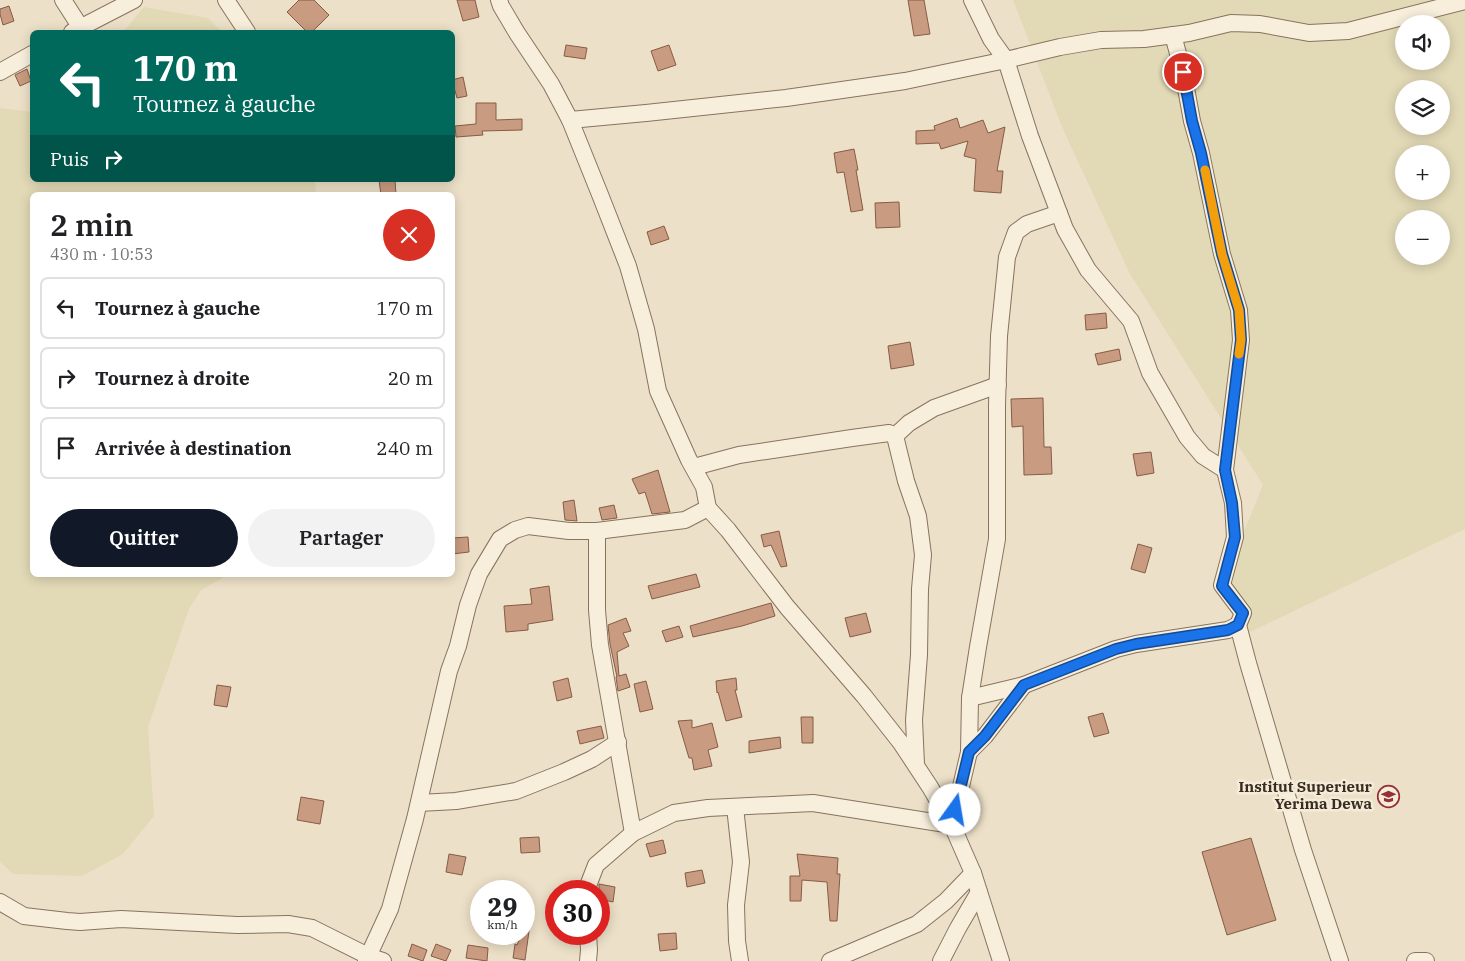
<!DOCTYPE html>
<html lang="fr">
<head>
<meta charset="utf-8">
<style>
  :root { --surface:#fff; --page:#f2f2f2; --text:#202124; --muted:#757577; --line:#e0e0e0; --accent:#111827 }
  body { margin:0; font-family:"IBM Plex Serif",serif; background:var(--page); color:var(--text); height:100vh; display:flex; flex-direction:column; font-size:19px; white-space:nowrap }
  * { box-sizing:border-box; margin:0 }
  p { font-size:16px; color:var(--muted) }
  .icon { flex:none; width:28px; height:28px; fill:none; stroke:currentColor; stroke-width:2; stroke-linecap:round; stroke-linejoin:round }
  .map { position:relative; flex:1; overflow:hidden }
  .panel { position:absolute; left:30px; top:192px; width:425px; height:385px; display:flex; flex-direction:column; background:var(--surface); border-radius:8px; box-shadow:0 2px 12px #0003 }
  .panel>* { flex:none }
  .top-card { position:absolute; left:30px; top:30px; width:425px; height:152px; border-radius:8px; box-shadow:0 2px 12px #0003; background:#00695c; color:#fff; overflow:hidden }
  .controls { position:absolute; left:1395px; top:15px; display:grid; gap:10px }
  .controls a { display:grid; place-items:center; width:55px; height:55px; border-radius:50%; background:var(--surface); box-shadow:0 2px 12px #0003; font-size:25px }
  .speed { position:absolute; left:470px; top:880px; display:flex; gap:10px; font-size:25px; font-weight:700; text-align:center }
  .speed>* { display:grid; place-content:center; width:65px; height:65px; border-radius:50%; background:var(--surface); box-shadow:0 2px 12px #0003; line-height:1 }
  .speed small { font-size:12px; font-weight:400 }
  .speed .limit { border:8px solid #d22; background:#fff; color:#111 }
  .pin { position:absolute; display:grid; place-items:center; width:42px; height:42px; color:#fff; margin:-21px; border:2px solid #fff; border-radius:50%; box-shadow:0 1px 5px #0007 }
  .me { position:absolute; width:55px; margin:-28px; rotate:13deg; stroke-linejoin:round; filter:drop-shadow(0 0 4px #0008) }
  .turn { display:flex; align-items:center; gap:18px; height:105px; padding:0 20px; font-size:22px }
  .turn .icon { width:65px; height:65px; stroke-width:2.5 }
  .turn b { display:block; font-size:35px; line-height:42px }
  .then { display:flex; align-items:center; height:48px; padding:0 20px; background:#0003; gap:10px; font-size:19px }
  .round { display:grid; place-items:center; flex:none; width:52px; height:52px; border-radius:26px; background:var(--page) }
  .overview { display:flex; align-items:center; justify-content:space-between; height:85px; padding:0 20px }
  h1 { font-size:30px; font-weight:600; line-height:38px }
  .button { display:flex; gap:10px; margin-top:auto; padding:10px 20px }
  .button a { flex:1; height:58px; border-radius:30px; background:var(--accent); color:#fff; font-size:20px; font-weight:600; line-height:58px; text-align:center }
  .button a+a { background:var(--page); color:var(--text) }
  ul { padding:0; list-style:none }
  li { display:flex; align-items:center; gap:15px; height:62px; margin:0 10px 8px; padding:0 10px; border:2px solid var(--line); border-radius:8px }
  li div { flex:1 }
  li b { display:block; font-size:19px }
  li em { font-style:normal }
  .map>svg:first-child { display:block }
  .farmland { fill:#e2d9b6; fill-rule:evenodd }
  .building { fill:#c99b80; stroke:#865c45 }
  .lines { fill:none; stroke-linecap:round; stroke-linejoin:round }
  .minor-casing { stroke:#88735e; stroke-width:18 }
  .minor { stroke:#f7eedc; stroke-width:16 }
  .route-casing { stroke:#114b97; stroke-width:12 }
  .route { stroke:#1a73e8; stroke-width:9 }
  .slow { stroke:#f59e0b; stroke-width:9 }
  .labels { text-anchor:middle; stroke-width:5; stroke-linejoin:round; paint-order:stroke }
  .poi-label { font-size:15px; font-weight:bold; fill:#392c21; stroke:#f4ebd8; text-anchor:end }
</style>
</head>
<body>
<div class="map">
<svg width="1465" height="961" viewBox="0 0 1465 961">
  <rect width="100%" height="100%" fill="#ede0c8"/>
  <!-- farmland -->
  <g class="farmland">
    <path d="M1013 0H1465V529L1250 632 1222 585 1263 485 1130 274 1062 127ZM1404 24H1441V61H1404ZM1404 89H1441V126H1404ZM1404 154H1441V191H1404ZM1404 219H1441V256H1404Z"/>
    <polygon points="144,7 208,18 222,32 123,32"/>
    <polygon points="0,108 32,112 32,180 315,180 316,195 32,195 32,575 228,575 201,590 189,609 148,727 154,816 123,854 82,876 13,874 0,862"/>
  </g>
  <!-- building -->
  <g class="building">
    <polygon points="299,0 314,0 329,15 312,32 307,32 287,12"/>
    <polygon points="457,0 475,0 479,17 463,21"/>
    <polygon points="908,0 924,0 930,34 914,36"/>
    <polygon points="9,6 14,21 3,25 0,14 0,9"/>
    <polygon points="566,45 587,48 585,59 564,56"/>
    <polygon points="669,45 676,65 658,71 651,51"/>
    <polygon points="27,69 31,81 20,86 15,75"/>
    <polygon points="463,77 467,96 457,98 452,80"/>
    <polygon points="476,103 496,103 496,120 522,119 522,130 482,131 483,135 456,137 455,126 476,124"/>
    <polygon points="957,118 960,128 983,120 988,133 1005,127 997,171 1003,171 1001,193 974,191 976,159 964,156 968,141 941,149 939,143 916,144 916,131 935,130 934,126"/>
    <polygon points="854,149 858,170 856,170 863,210 851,212 844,172 837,173 834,153"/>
    <polygon points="379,180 395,180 396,195 381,195"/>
    <polygon points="899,202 900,227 876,228 875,203"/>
    <polygon points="664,226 669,239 651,245 647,232"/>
    <polygon points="1106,313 1107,328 1086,330 1085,315"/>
    <polygon points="910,342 914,365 891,369 888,346"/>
    <polygon points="1119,349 1121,360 1098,365 1095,354"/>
    <polygon points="1043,398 1044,447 1051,447 1052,474 1024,475 1023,426 1012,427 1011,399"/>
    <polygon points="1151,452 1154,473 1137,476 1133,454"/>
    <polygon points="658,470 670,512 652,514 645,492 639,494 632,479"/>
    <polygon points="574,500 577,521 565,520 563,502"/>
    <polygon points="614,505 617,518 602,520 599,508"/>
    <polygon points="779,531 787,566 781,567 771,545 764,547 761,535"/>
    <polygon points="468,537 469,552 452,554 452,538"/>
    <polygon points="1138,544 1152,548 1145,573 1131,569"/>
    <polygon points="696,574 700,587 652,599 648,586"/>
    <polygon points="549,586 553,620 528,624 528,630 506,632 504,606 532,604 530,589"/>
    <polygon points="771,603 775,616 742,626 693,637 690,626"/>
    <polygon points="866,613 871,632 850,637 845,618"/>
    <polygon points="626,618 631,631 623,633 629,646 617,652 619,676 626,674 630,687 618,691 616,677 617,677 610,644 608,625"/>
    <polygon points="679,626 683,637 666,642 662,631"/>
    <polygon points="568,678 572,697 557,701 553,682"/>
    <polygon points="736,678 737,690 735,690 742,717 726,721 718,692 717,693 716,681"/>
    <polygon points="646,681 653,709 640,712 634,684"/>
    <polygon points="217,685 231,687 227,707 214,705"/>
    <polygon points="1103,713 1109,733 1094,737 1088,717"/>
    <polygon points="801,717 813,717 813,743 802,743"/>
    <polygon points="692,720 692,728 712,723 718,747 708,750 712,766 694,770 692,758 689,758 678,721"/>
    <polygon points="601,726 604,738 580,744 577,731"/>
    <polygon points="780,737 781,748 749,753 749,741"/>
    <polygon points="301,797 324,801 320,824 297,820"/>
    <polygon points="539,837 540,852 521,853 520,838"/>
    <polygon points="1251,838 1276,920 1227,935 1202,852"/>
    <polygon points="663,840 666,853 650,857 646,844"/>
    <polygon points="449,854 466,857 462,875 446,872"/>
    <polygon points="797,854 838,858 837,874 840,874 837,921 830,921 827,882 802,880 801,901 790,901 790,876 800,876"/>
    <polygon points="702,870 705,883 687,887 685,873"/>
    <polygon points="599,884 615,887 613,902 599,899"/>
    <polygon points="527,923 530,924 525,960 513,958 515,944 517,945 522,934 524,934 524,930"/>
    <polygon points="676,933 677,949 660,951 658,934"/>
    <polygon points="412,944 427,950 423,961 408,956"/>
    <polygon points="436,944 451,950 446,961 431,956"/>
    <polygon points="468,945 488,948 487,961 466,958"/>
  </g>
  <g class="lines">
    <defs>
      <g id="minor">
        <polyline points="63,0 81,28"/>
        <polyline points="226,0 247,32"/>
        <polyline points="499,0 501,6 517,33 551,84 570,120 601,197 628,266 646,329 658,391 689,460 704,487 708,508 728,530 787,607 864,696 901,743 930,787 952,825 973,873 1001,961"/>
        <polyline points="972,0 991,39 1006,60 1030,136 1065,229 1088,270 1131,321 1150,373 1187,437 1203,456 1225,470"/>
        <polyline points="72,32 134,0"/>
        <polyline points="1173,35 1183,72 1192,121 1201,153 1222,254 1239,310 1241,340 1225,470 1233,503 1235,537 1222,585 1243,613 1238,625 1248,663 1303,850 1340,961"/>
        <polyline points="0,72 32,54"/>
        <polyline points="570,120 646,113 786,98 905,81 1006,60 1060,47 1101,40 1144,39 1189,33 1231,23 1260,24 1309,33 1348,31 1465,1"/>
        <polyline points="895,436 906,481 918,516 923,555 920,589 919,655 914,720 916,764"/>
        <polyline points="895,436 909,423 934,408 998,385"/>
        <polyline points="694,467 739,455 852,438 889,433 895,436"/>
        <polyline points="597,531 597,610 600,645 633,833"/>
        <polyline points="970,698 1024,685 1116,649 1136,644 1228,630 1238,625"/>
        <polyline points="969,752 985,736 1024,685"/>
        <polyline points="419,803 456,801 516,791 564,772 592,759 618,742"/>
        <polyline points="735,807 741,862 736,905 737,941 740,961"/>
        <polyline points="952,825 969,752 970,698 978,647 997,539 997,405 999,336 1007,257 1016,232 1027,224 1059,213"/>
        <polyline points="586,891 596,865 633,833 674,813 708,808 813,803 952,825"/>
        <polyline points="0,902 24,916 67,921 80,922 121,919 237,925 288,924 312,928 368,956 383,961"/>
        <polyline points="588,934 589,950 588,961"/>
        <polyline points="366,961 390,909 415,819 449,671 458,646 468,605 479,574 500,539 515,530 528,526 569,531 597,531 685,520 708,508"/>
        <polyline points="830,961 917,924 946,901 973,873"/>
        <polyline points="941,961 958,928 979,892"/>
        <polyline points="1415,961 1426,961"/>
      </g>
    </defs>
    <!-- minor casing -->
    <use href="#minor" class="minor-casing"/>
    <!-- minor -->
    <use href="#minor" class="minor"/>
  </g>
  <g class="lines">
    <defs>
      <polyline id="route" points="955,810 969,752 985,736 1024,685 1116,649 1136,644 1228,630 1238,625 1243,613 1222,586 1235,537 1232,503 1225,470 1241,340 1239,310 1222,254 1201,153 1192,121 1183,72"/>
    </defs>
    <!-- route casing -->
    <use href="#route" class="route-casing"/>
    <!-- route -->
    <use href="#route" class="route"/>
    <!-- slow -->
    <polyline class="slow" points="1205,170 1222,254 1239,310 1241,340 1239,354"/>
  </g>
  <!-- icons -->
  <defs>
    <symbol id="university-ring" viewBox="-11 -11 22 22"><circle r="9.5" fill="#f4ebd8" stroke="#943136" stroke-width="1.5"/><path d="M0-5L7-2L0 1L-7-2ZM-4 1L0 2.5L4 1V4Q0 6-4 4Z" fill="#943136"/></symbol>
  </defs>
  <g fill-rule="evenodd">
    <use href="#university-ring" x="1376" y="784" width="25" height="25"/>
  </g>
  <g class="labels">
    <!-- poi labels -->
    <g class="poi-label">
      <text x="1372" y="792">Institut Superieur<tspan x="1372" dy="17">Yerima Dewa</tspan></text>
    </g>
  </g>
</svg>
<div class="controls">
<a><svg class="icon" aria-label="sound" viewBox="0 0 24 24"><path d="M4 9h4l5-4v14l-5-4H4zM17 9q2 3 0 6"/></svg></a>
<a><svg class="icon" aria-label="layers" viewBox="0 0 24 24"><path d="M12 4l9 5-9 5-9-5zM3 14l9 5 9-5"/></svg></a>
<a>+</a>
<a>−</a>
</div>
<div class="speed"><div>29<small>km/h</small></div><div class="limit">30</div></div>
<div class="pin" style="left:1183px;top:72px;background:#d93025"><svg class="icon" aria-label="arrive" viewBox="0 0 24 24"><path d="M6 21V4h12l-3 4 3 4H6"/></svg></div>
<svg class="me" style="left:955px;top:810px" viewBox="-20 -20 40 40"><circle r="19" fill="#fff"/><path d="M0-13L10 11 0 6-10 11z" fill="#1a73e8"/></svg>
<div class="top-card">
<div class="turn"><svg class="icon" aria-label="left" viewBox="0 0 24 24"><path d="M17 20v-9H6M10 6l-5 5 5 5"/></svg><div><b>170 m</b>Tournez à gauche</div></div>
<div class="then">Puis<svg class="icon" aria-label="right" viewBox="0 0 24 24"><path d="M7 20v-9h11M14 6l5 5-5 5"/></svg></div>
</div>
<section class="panel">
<div class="overview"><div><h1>2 min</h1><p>430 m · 10:53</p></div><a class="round" style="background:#d93025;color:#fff"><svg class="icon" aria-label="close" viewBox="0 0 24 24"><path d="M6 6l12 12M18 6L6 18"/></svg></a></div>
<ul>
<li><svg class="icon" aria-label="left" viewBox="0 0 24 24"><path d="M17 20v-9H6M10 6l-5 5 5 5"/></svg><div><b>Tournez à gauche</b></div><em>170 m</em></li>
<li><svg class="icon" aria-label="right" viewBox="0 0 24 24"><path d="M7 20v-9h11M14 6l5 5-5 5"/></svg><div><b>Tournez à droite</b></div><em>20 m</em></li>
<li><svg class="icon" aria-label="arrive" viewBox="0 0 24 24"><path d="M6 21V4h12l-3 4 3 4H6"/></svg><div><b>Arrivée à destination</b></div><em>240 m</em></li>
</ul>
<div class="button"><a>Quitter</a><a>Partager</a></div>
</section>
</div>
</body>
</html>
